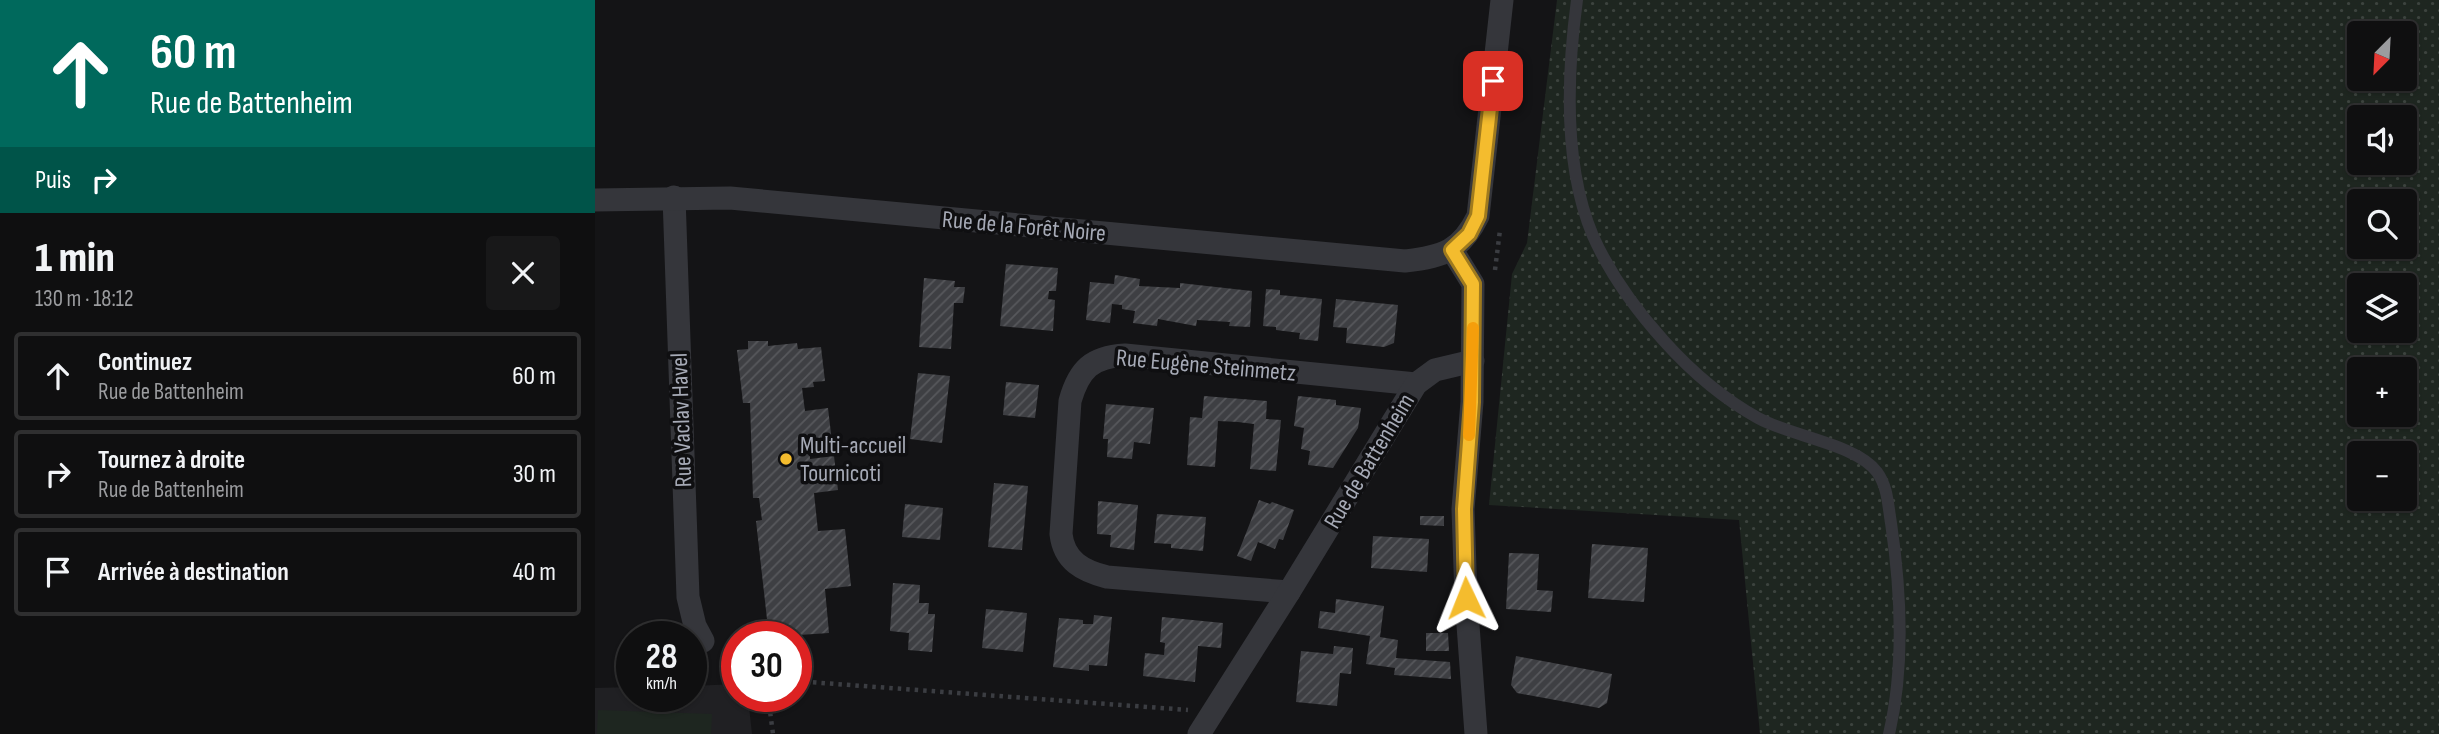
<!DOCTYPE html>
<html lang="fr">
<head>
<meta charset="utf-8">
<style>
  :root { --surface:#0f0f10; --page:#181819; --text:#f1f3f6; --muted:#9b9c9f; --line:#2f2f30 }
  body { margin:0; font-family:"Sofia Sans Condensed",sans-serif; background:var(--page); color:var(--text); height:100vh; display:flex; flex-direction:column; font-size:26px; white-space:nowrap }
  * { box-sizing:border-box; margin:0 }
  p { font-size:23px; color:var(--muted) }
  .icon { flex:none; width:38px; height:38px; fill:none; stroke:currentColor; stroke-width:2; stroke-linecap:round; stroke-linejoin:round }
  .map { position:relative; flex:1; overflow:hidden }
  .drawer { display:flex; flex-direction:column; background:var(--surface); width:595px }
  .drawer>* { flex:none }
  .hud { background:#00695c; color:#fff; overflow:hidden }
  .needle { width:46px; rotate:204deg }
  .fabs { position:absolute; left:1752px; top:21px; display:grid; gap:14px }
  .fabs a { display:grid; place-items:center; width:70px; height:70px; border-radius:7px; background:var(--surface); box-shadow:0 2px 5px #0004,0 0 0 2px var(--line); font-size:35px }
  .speed { position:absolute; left:21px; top:621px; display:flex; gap:14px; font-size:35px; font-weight:700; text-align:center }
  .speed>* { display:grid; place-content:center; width:91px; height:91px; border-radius:50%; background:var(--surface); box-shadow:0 2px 5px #0004,0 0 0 2px var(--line); line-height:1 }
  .speed small { font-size:18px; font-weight:400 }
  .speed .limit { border:10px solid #d22; background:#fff; color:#111 }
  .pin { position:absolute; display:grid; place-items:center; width:60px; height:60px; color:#fff; margin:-30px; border-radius:14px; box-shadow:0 4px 10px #0006 }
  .me { position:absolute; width:77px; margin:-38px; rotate:358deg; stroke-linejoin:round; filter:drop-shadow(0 0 5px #0008) }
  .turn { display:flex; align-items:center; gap:24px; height:147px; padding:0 35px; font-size:32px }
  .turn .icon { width:91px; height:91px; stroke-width:2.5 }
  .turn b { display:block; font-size:49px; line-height:60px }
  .then { display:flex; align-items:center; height:66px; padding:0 35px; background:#0003; gap:14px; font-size:26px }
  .round { display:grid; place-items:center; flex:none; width:74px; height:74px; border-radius:7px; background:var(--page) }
  .overview { display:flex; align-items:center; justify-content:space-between; height:119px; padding:0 35px }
  h1 { font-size:42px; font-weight:800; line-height:52px }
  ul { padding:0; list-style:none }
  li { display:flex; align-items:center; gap:21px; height:88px; margin:0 14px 10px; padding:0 21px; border:4px solid var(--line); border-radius:7px }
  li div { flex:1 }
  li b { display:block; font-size:26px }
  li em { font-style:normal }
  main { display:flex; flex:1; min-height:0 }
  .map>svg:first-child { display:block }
  .built { fill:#202023 }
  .grass { fill:url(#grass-dots); fill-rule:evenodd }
  .green { fill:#1e2620 }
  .building { fill:url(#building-hatch) }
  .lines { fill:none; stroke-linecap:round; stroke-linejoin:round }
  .path { stroke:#3b3d42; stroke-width:4.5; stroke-dasharray:3.5 5; stroke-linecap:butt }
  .lane { stroke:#35363b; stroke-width:12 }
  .street { stroke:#35363b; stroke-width:23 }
  .route-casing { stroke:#9f7a1e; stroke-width:18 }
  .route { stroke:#f4bc2e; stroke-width:12 }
  .slow { stroke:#f59e0b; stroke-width:12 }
  .poi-dot { fill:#f4bc2e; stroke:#0f0f11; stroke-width:2.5 }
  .labels { text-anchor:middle; stroke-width:7; stroke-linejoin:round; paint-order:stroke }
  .street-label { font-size:24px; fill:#a6aab6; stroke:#0f0f11 }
  .poi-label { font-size:24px; fill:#a6aab6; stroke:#0f0f11; text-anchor:start }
</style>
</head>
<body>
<main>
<section class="drawer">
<div class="hud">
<div class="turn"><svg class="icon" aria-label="ahead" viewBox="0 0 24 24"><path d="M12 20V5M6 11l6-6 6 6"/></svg><div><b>60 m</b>Rue de Battenheim</div></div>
<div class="then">Puis<svg class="icon" aria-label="right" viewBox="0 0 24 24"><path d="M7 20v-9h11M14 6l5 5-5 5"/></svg></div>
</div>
<div class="overview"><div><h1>1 min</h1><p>130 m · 18:12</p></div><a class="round"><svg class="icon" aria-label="close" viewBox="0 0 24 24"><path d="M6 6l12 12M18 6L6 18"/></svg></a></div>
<ul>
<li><svg class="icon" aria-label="ahead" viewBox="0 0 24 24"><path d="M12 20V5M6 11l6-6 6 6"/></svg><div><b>Continuez</b><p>Rue de Battenheim</p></div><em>60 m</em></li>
<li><svg class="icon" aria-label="right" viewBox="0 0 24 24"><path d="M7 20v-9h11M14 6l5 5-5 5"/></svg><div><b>Tournez à droite</b><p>Rue de Battenheim</p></div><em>30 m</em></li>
<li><svg class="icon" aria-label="arrive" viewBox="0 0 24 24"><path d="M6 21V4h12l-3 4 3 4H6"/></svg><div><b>Arrivée à destination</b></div><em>40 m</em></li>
</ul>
</section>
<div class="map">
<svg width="1844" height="734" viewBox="0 0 1844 734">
  <defs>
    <pattern id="grass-dots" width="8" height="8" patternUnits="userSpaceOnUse" patternTransform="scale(1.75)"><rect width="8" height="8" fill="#1e2620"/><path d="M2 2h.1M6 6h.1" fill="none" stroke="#3c433e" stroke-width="1.8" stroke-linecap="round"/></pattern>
    <pattern id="building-hatch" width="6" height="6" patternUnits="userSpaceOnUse" patternTransform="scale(1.75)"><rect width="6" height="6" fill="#3e3f43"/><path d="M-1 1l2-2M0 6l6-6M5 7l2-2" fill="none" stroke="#57585c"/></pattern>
  </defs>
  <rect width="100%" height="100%" fill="#141416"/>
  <!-- built -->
  <polygon class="built" points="142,684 142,696 153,697 157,734 0,734 0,688 37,687 37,696 96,696 96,686"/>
  <!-- grass -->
  <path class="grass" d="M962 0H1844V734H1165L1144 520 894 505 917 274 932 243ZM1764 33H1810V79H1764ZM1764 117H1810V163H1764ZM1764 201H1810V247H1764ZM1764 285H1810V331H1764ZM1764 369H1810V415H1764ZM1764 453H1810V499H1764Z"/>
  <!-- green -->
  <polygon class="green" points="3,710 117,714 116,734 2,734"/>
  <!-- building -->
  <g class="building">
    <polygon points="411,264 463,268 461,291 454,291 453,299 460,300 458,331 405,326"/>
    <polygon points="520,275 545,279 544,286 585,288 585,283 657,291 655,327 634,326 635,322 602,320 601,326 563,319 562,326 538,323 540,311 527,309 527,305 517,304 515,323 491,320 495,282 519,284"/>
    <polygon points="329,278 360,281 359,287 370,287 368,303 359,303 356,349 324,347"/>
    <polygon points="671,289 685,290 685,295 727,299 723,341 704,339 705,333 681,330 681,327 668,326"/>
    <polygon points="741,299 803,305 799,343 789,347 751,343 752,328 738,327"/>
    <polygon points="153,341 173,341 173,346 202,343 203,349 226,347 230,381 218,382 219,387 207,388 210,411 233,408 237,442 214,444 215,459 239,456 243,490 219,493 223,531 250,529 256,586 230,589 234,633 174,637 161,521 167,520 164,498 158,498 155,403 148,403 142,350 153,349"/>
    <polygon points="323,373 355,376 347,443 315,439"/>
    <polygon points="411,382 444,385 440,418 408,415"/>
    <polygon points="609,396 672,401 671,419 686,420 681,471 655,469 659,424 643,422 623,421 620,467 592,465 595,417 607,418"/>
    <polygon points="703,396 741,400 741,405 766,408 763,428 738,468 713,465 715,451 706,449 709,428 699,426"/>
    <polygon points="511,404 559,408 555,444 539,442 537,459 512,457 513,439 508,439"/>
    <polygon points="399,483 433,486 427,550 393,547"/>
    <polygon points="664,500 675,504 677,502 699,510 688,540 684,539 680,549 663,542 656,561 642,556"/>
    <polygon points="503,501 543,505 539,550 515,547 516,535 502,534"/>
    <polygon points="310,504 348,508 345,540 307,537"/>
    <polygon points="562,514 611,517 608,551 576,548 576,544 559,543"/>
    <polygon points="825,516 849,516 849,526 825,525"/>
    <polygon points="778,536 834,539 832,572 776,568"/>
    <polygon points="997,544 1053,548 1049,602 993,598"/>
    <polygon points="914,553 944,554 942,590 958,591 956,612 911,609"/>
    <polygon points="298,583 325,585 324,603 334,603 333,614 340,614 337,652 313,650 314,633 295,631"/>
    <polygon points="741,599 789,606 785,637 803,640 801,658 855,662 856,679 799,675 800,668 771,664 775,636 723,628 725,611 740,613"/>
    <polygon points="391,609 432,613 428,652 387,648"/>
    <polygon points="499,615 517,617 512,666 494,665 494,671 458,667 464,618 488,620 488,624 498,624"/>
    <polygon points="567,617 628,623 626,648 603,646 600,682 548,676 550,653 569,655 570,643 565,642"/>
    <polygon points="831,633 853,633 854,651 831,651"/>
    <polygon points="739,646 758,648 756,674 745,673 742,706 701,702 706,651 738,654"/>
    <polygon points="921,656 1017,674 1012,703 1004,708 922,693 916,685"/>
  </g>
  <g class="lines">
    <!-- path -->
    <g class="path">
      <polyline points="900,270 905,230"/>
      <polyline points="151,637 166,637"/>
      <polyline points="201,681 593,710"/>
      <polyline points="173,696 178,734"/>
    </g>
    <!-- lane -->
    <path class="lane" d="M982 0C972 74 968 165 998 236 1015 274 1041 310 1069 341 1096 371 1127 398 1163 418 1195 436 1261 444 1282 472 1293 487 1293 506 1296 523 1306 591 1310 666 1294 734"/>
    <!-- street -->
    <g class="street">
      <polyline points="79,197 93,597 100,626 108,641"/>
      <path d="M0 200 135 198 810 261C848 257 866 251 883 216L907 0"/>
      <polyline points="857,250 878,284 877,402 868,509 871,598 881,734"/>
      <path d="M694 592 512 577C488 571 469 561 466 534L475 401C484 369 497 357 530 355L821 384"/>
      <polyline points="604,734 694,592 821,384 840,370 878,361"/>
    </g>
  </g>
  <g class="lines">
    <defs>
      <polyline id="route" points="871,598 869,509 877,402 878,284 857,250 874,234 883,216 898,81"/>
    </defs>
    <!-- route casing -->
    <use href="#route" class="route-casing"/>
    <!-- route -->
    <use href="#route" class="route"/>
    <!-- slow -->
    <polyline class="slow" points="874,435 878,328"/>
  </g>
  <!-- markers -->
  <circle class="poi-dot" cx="191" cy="459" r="7"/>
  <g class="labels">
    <!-- street labels -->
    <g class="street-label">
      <text transform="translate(429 226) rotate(5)" y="8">Rue de la Forêt Noire</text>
      <text transform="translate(611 365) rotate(5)" y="8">Rue Eugène Steinmetz</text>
      <text transform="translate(86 420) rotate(-92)" y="8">Rue Vaclav Havel</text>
      <text transform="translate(774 461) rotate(-59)" y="8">Rue de Battenheim</text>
    </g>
    <!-- poi labels -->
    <g class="poi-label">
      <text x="205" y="453">Multi-accueil<tspan x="205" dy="28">Tournicoti</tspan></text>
    </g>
  </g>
</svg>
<div class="fabs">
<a><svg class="needle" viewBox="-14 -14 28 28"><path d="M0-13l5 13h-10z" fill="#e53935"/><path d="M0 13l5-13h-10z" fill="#9b9c9f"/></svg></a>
<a><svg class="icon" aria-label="sound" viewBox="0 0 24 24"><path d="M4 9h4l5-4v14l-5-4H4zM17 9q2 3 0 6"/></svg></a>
<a><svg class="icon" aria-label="search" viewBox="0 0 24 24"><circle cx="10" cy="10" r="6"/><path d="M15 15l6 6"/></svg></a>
<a><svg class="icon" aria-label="layers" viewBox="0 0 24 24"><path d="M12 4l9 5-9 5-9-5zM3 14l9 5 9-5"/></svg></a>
<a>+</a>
<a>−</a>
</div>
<div class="speed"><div>28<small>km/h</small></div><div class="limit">30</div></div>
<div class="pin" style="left:898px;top:81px;background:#d93025"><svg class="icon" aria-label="arrive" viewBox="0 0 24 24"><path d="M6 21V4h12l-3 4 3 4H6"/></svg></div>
<svg class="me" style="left:871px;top:598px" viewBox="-20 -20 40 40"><path d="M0-17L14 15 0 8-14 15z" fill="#f4bc2e" stroke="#fff" stroke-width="4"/></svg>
</div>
</main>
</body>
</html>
